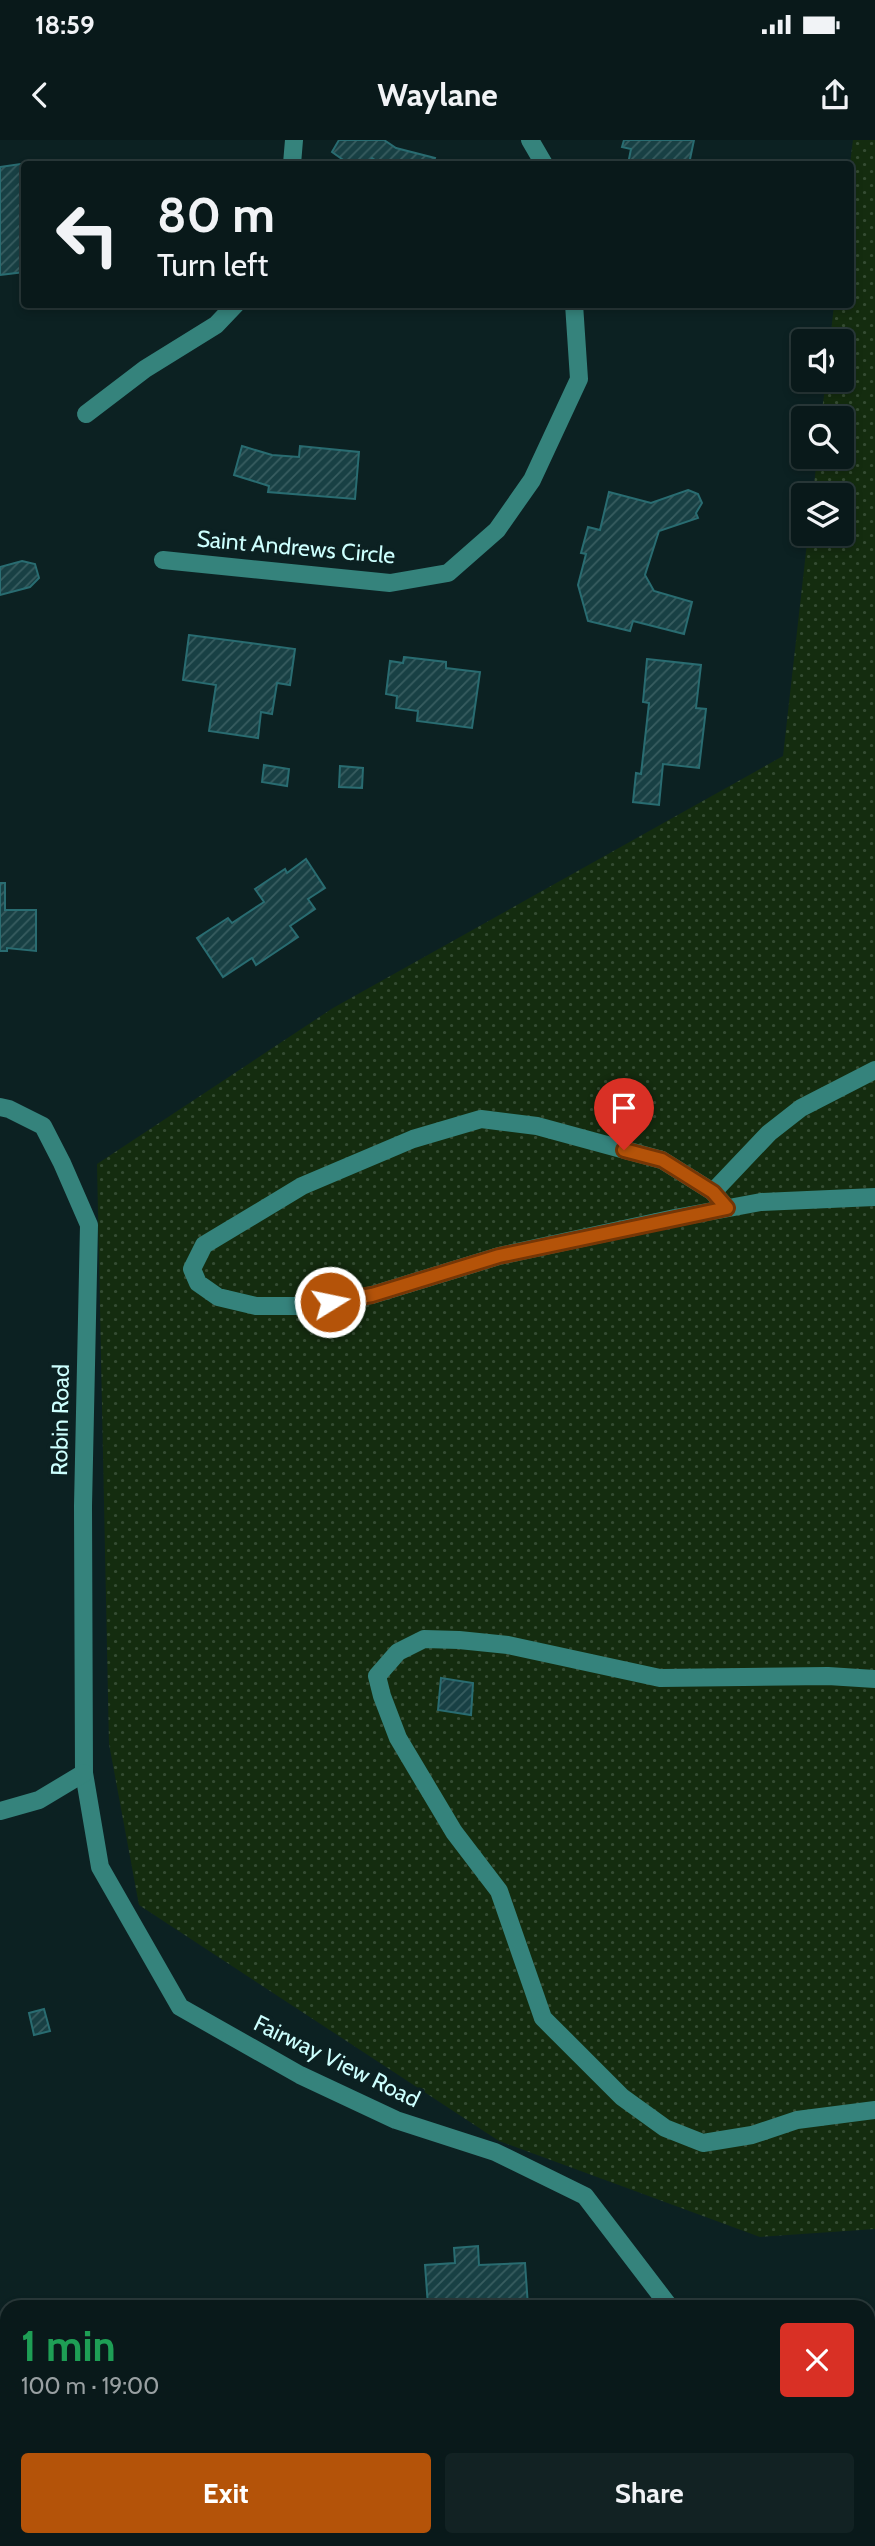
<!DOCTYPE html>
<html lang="en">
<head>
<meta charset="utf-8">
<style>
  :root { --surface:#09191a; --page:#122223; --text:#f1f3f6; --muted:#99a0a2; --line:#293839; --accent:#b45309 }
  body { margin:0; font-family:Cabin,sans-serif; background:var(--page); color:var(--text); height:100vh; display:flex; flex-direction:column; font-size:26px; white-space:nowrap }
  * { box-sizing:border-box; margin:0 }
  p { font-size:23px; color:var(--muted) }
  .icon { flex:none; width:38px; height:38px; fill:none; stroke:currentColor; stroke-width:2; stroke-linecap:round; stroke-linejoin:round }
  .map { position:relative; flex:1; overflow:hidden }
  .side { position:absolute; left:0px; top:2160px; width:875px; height:247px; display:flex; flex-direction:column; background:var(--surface); border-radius:21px 21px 0 0; box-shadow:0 4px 10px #0003,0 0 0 2px var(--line) }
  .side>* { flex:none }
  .guide { position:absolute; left:21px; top:21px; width:833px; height:147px; border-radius:7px; box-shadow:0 4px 10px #0003,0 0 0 2px var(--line); background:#09191a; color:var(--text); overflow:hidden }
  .buttons { position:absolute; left:791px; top:189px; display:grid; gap:14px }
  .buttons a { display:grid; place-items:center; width:63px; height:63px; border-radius:7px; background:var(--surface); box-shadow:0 4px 10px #0003,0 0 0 2px var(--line); font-size:35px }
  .pin { position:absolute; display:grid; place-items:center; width:60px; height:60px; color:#fff; margin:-72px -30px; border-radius:50% 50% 50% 0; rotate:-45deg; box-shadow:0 0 7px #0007 }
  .pin .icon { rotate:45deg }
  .me { position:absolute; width:77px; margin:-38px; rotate:80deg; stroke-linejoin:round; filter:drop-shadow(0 0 5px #0008) }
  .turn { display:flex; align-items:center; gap:24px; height:147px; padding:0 21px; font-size:32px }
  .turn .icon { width:91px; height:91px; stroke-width:2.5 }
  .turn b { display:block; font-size:49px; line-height:60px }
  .round { display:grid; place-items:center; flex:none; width:74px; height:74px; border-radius:7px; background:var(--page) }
  .summary { display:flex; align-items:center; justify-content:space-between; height:119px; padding:0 21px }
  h1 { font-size:42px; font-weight:700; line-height:52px; color:#1e9e55 }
  .action { display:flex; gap:14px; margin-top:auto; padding:14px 21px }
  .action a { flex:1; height:80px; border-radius:7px; background:var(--accent); color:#fff; font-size:28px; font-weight:700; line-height:80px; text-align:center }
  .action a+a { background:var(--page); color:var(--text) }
  .status { display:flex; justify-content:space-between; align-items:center; height:49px; padding:0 35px; background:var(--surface); direction:ltr }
  .status svg { height:19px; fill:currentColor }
  header { display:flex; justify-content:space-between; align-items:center; height:91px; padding:0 21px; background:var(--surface); font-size:32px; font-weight:700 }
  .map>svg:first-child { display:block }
  .grass { fill:url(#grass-dots) }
  .building { fill:url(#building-hatch); stroke:#296c71; stroke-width:2 }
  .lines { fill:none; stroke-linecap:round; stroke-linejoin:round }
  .minor { stroke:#35837c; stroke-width:18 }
  .route-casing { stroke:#753606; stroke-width:18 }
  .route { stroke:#b45309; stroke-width:12 }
  .labels { text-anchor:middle; stroke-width:7; stroke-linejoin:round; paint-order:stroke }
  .street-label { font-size:23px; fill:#cdfffe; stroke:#0c2122 }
</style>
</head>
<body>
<div class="status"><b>18:59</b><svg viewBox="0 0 49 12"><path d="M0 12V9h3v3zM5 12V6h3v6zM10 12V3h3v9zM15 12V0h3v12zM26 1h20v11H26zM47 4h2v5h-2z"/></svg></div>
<header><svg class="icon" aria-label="back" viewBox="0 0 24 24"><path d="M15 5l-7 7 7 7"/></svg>Waylane<svg class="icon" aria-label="share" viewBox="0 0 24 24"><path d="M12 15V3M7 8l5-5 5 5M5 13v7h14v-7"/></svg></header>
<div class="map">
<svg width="875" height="2406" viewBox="0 0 875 2406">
  <defs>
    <pattern id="grass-dots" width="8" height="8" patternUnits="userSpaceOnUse" patternTransform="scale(1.75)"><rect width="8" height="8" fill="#142c0f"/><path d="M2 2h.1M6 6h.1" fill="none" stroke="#354c33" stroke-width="1.8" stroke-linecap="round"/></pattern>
    <pattern id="building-hatch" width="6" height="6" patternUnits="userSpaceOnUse" patternTransform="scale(1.75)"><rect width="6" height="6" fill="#184044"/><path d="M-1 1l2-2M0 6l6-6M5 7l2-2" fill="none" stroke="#385d60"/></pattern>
  </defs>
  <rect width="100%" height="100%" fill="#0c2122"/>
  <!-- grass -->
  <polygon class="grass" points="853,0 875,0 875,2089 760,2097 499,2001 139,1765 109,1604 97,1024 333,868 783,616 808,394 842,394 842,355 813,355 817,317 842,317 842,278 821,278 826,240 842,240 842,201 830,201 834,165 850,164 850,24"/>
  <!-- building -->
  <g class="building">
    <polygon points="339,0 384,0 396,8 435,18 433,24 381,24 372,18 367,24 349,24 332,12"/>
    <polygon points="624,0 694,0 689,24 628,24 631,9 622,7"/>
    <polygon points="48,20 49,24 24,24 24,132 0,135 0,27"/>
    <polygon points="242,306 272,315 299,317 300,306 359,312 355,359 268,352 269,346 234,335"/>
    <polygon points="688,350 698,354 702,363 696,373 698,378 659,391 645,435 654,451 692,462 684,494 633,481 630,491 588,481 578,445 586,414 581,413 588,387 600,390 609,352 651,363"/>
    <polygon points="22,421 35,424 39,438 30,447 0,455 0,427"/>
    <polygon points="189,495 295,509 290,545 277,543 272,574 261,572 258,598 209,591 216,545 183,540"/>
    <polygon points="404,517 446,522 446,528 480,532 472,588 417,581 418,571 396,568 397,556 386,554 390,521 403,523"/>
    <polygon points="647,519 701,525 696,568 706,569 699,628 663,624 659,665 633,662 636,633 641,634 649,563 643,562"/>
    <polygon points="264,625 289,629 287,646 262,642"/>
    <polygon points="340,626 363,628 362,648 339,647"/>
    <polygon points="306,719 325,748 308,759 315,769 290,786 298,797 256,825 252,818 223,837 197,798 228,778 232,783 264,762 255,749 285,729 287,733"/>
    <polygon points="0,743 5,743 5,770 36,770 36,811 7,808 7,811 0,811"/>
    <polygon points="441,1538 473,1543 471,1575 438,1570"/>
    <polygon points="44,1869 50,1891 34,1895 29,1873"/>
    <polygon points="478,2106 479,2125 525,2123 528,2166 428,2166 425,2125 455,2123 454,2108"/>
    <polygon points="7,2179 7,2232 0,2233 0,2180"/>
  </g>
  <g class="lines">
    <!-- minor -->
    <g class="minor">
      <polyline points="530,0 544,24"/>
      <polyline points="292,24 294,0"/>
      <polyline points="86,274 145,229 216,185 236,164"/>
      <polyline points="163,420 390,443 448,433 497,390 532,340 579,239 574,164"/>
      <polyline points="0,967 9,969 43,986 62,1023 89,1085 83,1366 84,1633 100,1727 180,1867 300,1935 396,1980 495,2012 585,2056 669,2166"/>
      <polyline points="713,1052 769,993 801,968 875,930"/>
      <polyline points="727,1068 713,1052 662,1020 537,986 481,979 413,999 302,1046 204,1105 192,1129 198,1143 218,1157 256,1166 309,1166 372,1155 499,1116 675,1078 761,1062 875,1057"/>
      <polyline points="875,1539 828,1536 660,1538 508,1505 459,1500 424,1499 398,1512 377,1536 382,1556 398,1598 454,1692 499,1751 543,1878 622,1957 665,1988 703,2003 752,1995 797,1980 875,1970"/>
      <polyline points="0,1671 39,1660 84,1633"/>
      <polyline points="868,2274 875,2274"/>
      <polyline points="541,2406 564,2399"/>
    </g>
  </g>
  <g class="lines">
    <defs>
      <polyline id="route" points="330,1162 372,1155 499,1116 727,1068 713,1052 662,1020 624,1010"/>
    </defs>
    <!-- route casing -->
    <use href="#route" class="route-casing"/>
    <!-- route -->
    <use href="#route" class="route"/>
  </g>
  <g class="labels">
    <!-- street labels -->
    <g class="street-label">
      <text transform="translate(296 407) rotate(5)" y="8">Saint Andrews Circle</text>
      <text transform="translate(60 1280) rotate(-89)" y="8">Robin Road</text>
      <text transform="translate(337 1921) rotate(26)" y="8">Fairway View Road</text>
    </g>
  </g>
</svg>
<div class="buttons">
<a><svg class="icon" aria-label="sound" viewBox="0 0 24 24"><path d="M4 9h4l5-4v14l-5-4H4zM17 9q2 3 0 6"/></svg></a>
<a><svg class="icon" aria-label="search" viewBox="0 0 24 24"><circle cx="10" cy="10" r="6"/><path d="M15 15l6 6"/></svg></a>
<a><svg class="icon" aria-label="layers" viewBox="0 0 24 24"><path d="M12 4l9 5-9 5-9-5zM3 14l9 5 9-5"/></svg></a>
</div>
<div class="pin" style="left:624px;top:1010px;background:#d93025"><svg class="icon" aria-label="arrive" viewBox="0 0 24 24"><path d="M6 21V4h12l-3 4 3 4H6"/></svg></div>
<svg class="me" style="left:330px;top:1162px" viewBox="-20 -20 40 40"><circle r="17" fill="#b45309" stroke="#fff" stroke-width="3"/><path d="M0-11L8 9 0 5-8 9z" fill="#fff"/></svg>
<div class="guide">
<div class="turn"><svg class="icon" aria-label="left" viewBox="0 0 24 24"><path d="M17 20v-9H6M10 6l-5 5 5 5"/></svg><div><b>80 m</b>Turn left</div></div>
</div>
<section class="side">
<div class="summary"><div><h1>1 min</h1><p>100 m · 19:00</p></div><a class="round" style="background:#d93025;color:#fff"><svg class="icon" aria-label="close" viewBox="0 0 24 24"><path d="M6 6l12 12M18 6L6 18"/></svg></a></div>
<div class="action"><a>Exit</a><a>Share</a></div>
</section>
</div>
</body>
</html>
